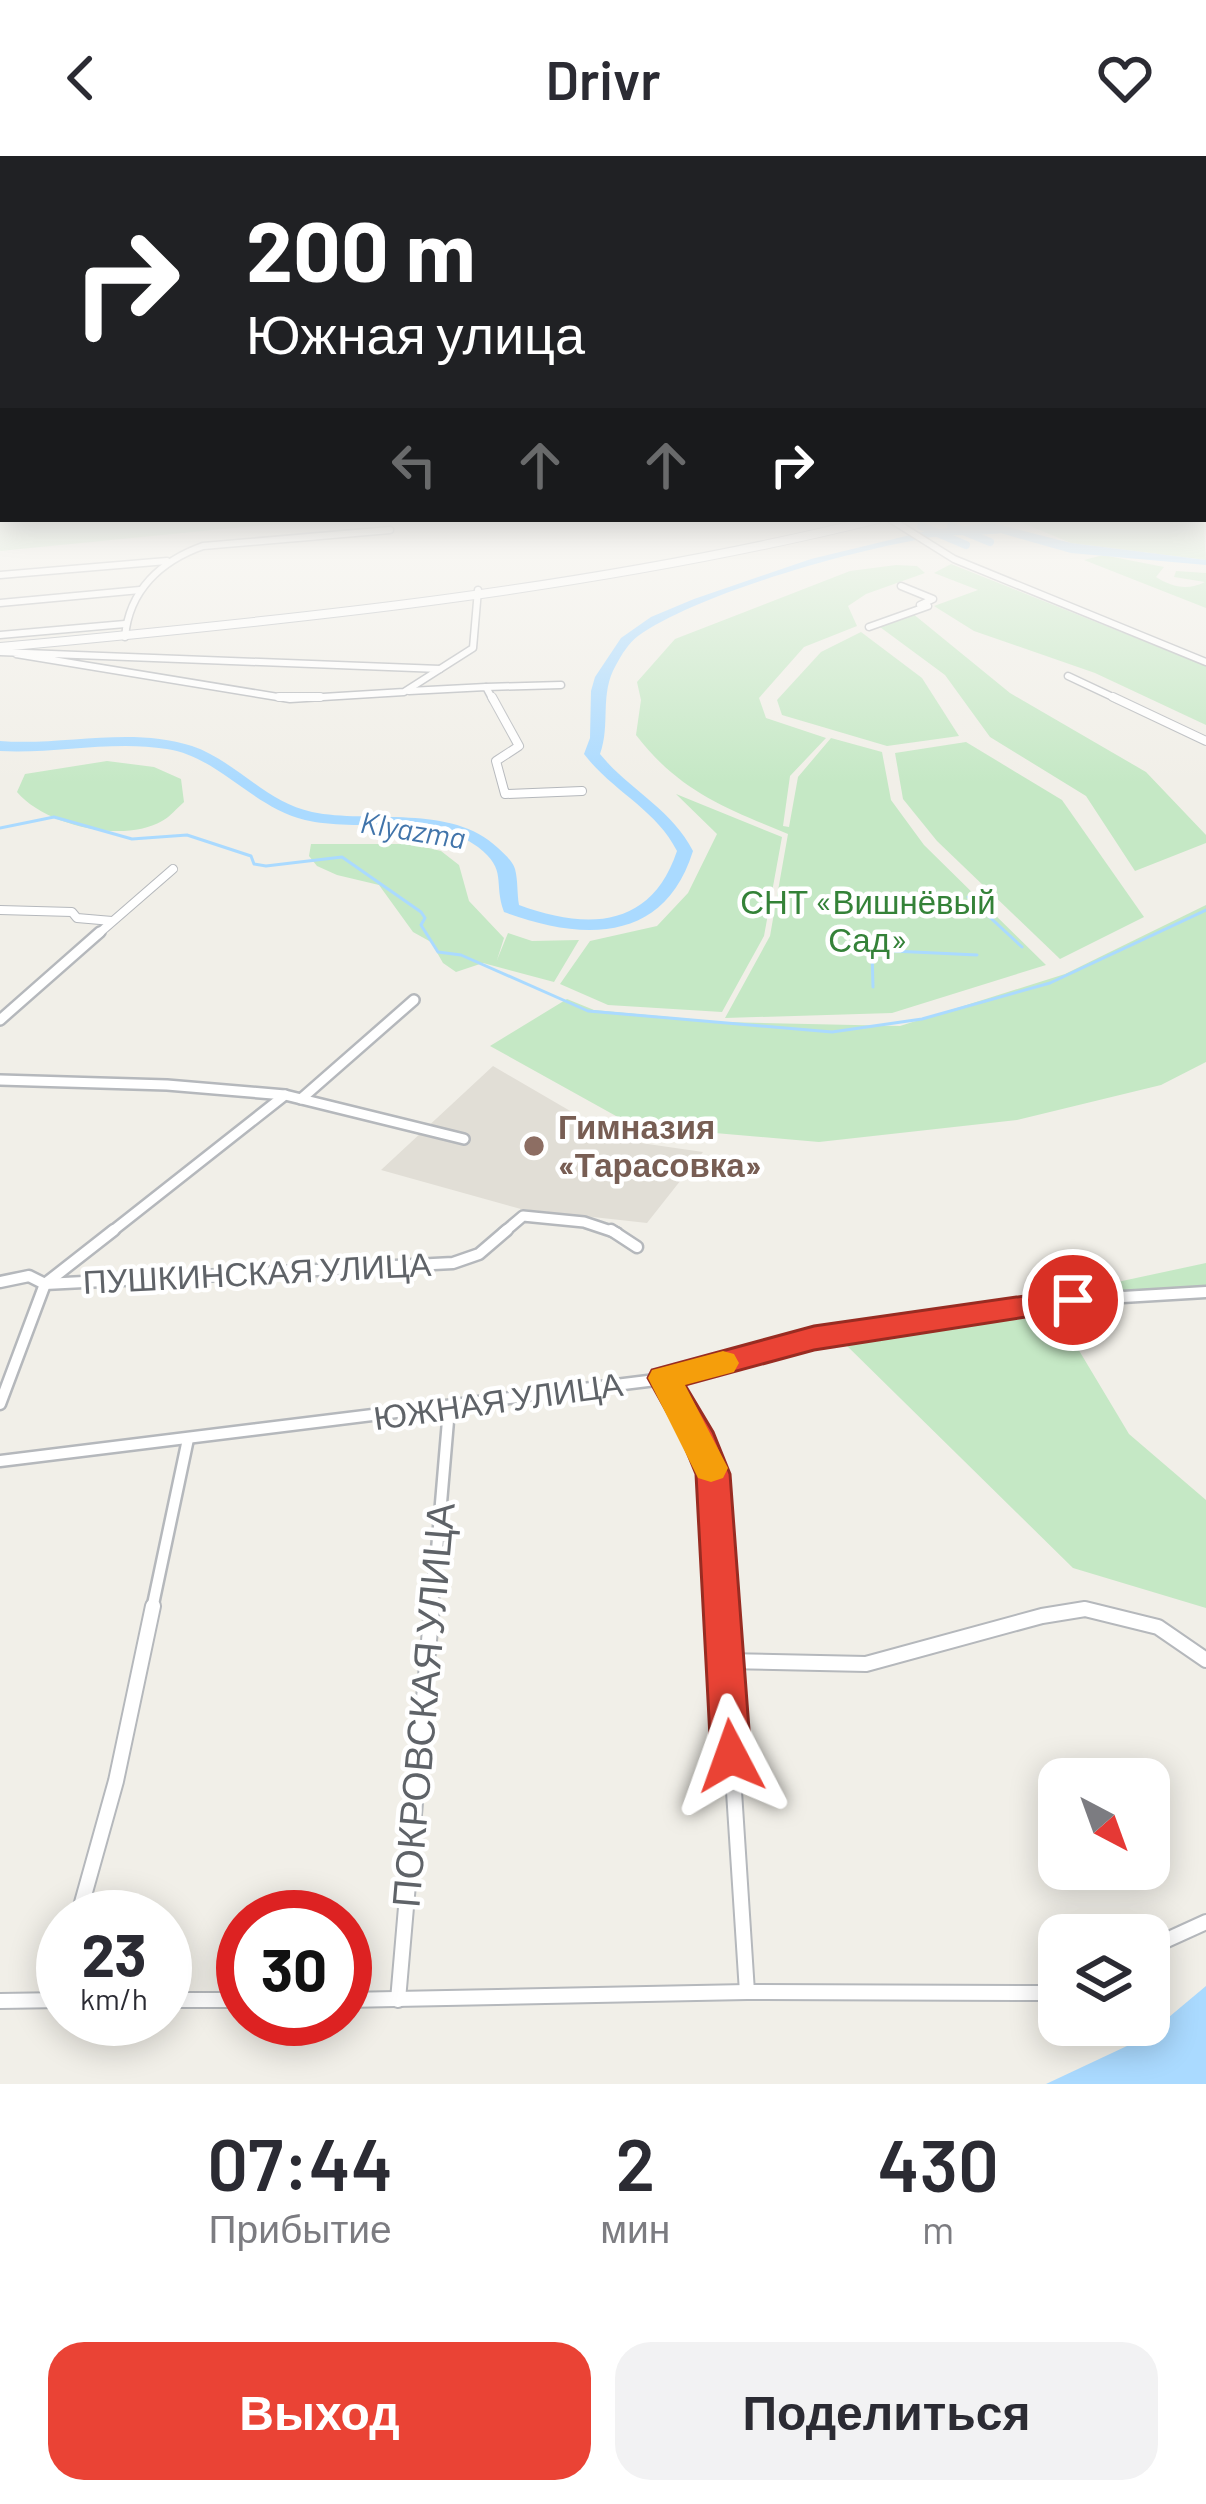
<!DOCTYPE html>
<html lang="ru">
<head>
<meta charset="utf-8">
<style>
  :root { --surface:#fff; --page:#f2f2f3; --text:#2b2b33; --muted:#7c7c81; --accent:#ea4335 }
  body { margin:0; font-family:Barlow,sans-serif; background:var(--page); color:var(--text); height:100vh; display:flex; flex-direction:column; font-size:45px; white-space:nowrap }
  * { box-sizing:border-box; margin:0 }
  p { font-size:39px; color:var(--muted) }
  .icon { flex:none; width:66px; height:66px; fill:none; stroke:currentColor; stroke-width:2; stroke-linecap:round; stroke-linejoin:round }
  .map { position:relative; height:1928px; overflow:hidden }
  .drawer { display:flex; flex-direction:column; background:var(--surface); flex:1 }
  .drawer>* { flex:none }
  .top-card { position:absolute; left:0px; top:0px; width:1206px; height:366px; box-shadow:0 6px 30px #0003; background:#202124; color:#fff; overflow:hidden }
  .needle { width:78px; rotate:139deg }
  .buttons { position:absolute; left:1038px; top:1602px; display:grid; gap:24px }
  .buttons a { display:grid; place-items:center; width:132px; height:132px; border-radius:24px; background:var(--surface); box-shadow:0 6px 30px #0003; font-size:60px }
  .speed { position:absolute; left:36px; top:1734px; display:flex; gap:24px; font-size:60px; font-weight:700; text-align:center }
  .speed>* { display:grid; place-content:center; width:156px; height:156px; border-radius:50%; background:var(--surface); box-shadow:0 6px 30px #0003; line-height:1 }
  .speed small { font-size:30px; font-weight:400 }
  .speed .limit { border:18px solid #d22; background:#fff; color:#111 }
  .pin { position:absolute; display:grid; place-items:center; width:102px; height:102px; color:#fff; margin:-51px; border:6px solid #fff; border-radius:50%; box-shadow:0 3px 12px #0007 }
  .me { position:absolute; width:132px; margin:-66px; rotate:356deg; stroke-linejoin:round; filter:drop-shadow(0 0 9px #0008) }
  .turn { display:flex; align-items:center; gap:42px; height:252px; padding:0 48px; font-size:54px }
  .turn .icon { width:156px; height:156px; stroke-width:2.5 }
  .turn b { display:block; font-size:84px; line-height:102px }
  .lanes { display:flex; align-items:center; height:114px; padding:0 48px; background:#0003; justify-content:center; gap:60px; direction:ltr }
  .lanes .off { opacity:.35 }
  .eta { display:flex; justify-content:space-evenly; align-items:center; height:204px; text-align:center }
  .eta b { font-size:72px; font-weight:600; line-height:84px }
  .button { display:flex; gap:24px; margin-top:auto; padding:24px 48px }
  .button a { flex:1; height:138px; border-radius:36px; background:var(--accent); color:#fff; font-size:48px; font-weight:600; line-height:138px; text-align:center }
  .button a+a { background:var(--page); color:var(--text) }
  header { display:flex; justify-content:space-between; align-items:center; height:156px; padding:0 48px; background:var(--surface); font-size:54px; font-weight:600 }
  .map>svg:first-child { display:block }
  .education { fill:#e1ded6 }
  .green { fill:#c5e8c5 }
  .water { fill:#aadaff }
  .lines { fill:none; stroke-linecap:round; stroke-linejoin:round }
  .stream { stroke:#aadaff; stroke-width:3 }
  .canal { stroke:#aadaff; stroke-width:8 }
  .river { fill:#aadaff; fill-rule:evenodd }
  .minor-far4-casing { stroke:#b5b8bc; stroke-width:9 }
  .minor-far3-casing { stroke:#b5b8bc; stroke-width:10 }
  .minor-far2-casing { stroke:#b5b8bc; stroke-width:14 }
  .minor-far1-casing { stroke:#b5b8bc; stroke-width:15 }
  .minor-casing { stroke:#b5b8bc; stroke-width:18 }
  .secondary-casing { stroke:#b6babf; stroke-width:10 }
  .minor-far4 { stroke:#fff; stroke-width:6 }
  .minor-far3 { stroke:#fff; stroke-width:8 }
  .minor-far2 { stroke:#fff; stroke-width:9 }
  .minor-far1 { stroke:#fff; stroke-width:10 }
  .minor { stroke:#fff; stroke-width:14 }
  .secondary { stroke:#fff; stroke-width:8 }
  .route { fill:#ea4335; stroke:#982c22; stroke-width:3 }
  .slow { fill:#f59e0b }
  .education-dot { fill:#8d6e63; stroke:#fff; stroke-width:4.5 }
  .labels { text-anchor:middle; stroke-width:9; stroke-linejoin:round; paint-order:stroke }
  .far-water-label { font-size:30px; font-style:italic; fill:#4174aa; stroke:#fff }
  .park-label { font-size:33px; fill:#348238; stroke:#fff }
  .education-label { font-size:33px; font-weight:bold; fill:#785e54; stroke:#fff; text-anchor:start }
  .street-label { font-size:33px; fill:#5f6368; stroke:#fff }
  .near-street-label { font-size:39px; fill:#5f6368; stroke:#fff }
</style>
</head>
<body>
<header><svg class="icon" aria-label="back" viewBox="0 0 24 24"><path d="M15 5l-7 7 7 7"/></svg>Drivr<svg class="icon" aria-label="heart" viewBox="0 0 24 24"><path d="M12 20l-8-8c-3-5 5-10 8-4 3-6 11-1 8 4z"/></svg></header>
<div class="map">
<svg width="1206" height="1928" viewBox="0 0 1206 1928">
  <rect width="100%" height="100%" fill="#f1efe8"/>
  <!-- education -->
  <polygon class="education" points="493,910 620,984 703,996 647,1067 521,1053 381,1014"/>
  <!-- green -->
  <g class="green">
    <polygon points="0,357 3,363 326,363 0,395"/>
    <polygon points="1203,357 1206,404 1071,387 1013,363 1203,363"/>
    <path d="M1103 399 1164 411 1156 421C1172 431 1187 435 1205 426L1174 421 1176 415 1206 417V452L1084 404Z"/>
    <polygon points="951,408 1206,510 1206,569 1095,517 974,475 934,450 978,434 934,417"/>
    <path d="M896 409 917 410 925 417 866 438 848 450 857 470 804 491 759 542 766 562 826 582 790 620 783 670 789 671 798 621 831 582 882 596 891 644 924 689 1046 809 892 857 725 862 770 780 788 678C725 652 679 635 636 579L641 544 637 526 675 483 850 415Z"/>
    <polygon points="912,457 1010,537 1146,616 1206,679 1206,687 1135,715 1086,640 990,581 945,519 880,471"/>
    <polygon points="861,476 922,522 959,580 887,590 782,559 777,544 821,496"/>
    <polygon points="966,586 1062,644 1144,761 1060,803 937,685 903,643 895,597"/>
    <path d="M107 605 154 611 181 623 184 646C177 652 170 661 162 665 122 688 45 669 17 636L25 618Z"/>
    <polygon points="676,638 782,681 764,780 722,856 608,849 560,828 590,785 657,770 688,737 717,678"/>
    <polygon points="311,688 411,688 441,695 459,709 469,745 504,782 497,804 508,777 532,785 579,784 554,826 483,807 456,816 443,807 431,786 413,776 379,729 337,719 317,710 309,700"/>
    <polygon points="1206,749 1206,906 1161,929 1017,964 819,986 634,970 490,890 567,843 594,854 723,866 900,870 1065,818"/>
    <polygon points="1206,1107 1206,1132 1059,1161 1129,1278 1206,1344 1206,1452 1073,1412 842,1185"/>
  </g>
  <!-- water -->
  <g class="water">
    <polygon points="992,367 1071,387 1206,404 1206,409 1071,397 972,369"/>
    <polygon points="1206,1830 1206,1928 1046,1928 1144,1882"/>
  </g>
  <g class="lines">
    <!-- stream -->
    <g class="stream">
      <polyline points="0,672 54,661 132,683 187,679 251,700 254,708 266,710 342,701 421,756 425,762 421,769 438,796 461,799 588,855 832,876 922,863 1050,827 1206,754"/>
      <polyline points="968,741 1022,791"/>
      <polyline points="873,831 872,794 977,799"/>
    </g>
    <!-- canal -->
    <g class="canal">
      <polyline points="921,370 966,389"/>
      <polyline points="951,370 990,386"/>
    </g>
    <!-- river -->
    <path class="river" d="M974 369 1005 376C995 380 951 378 933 381 857 393 700 436 638 480 628 488 622 498 616 509 599 538 611 568 600 598 629 634 671 652 693 695 664 788 582 785 504 756 493 726 508 714 478 691 436 659 356 676 305 664 252 651 219 601 167 593 112 584 55 598 0 595V585C63 590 131 570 192 590 236 605 265 646 312 656 370 668 451 647 498 692 504 698 512 704 515 713 518 724 517 738 519 749 587 774 651 773 677 695 656 653 612 635 584 598L590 582 591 535 595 521 621 482 651 461 694 443 811 403 931 374Z"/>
    <defs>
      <g id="minor-far4">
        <polyline points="890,363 954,403 1206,506"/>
        <polyline points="0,419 167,405"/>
        <polyline points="901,430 933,443 920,449"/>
        <polyline points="0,447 140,434"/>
        <polyline points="869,471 928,450"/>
        <polyline points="0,479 125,468"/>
        <path d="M125 481C129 434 161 405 203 390L390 374"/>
        <polyline points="0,496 440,513 404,536 290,543 16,498"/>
        <polyline points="440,513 473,492 478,434"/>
        <polyline points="1068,520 1119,544"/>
        <polyline points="486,531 561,529"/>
        <polyline points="409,535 486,531 493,544"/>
      </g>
      <g id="minor-far3">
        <polyline points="279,541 320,541"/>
        <polyline points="492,541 519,590 496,605 505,638 582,635"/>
        <polyline points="1113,541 1206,585"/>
        <polyline points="0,754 72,756 77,762 112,765"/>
        <polyline points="97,779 173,713"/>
      </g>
      <g id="minor-far2">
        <polyline points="0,864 100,776"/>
        <polyline points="0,924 167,929 285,939 464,983"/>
        <polyline points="301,943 414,844"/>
        <polyline points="110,1077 285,939"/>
        <polyline points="503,1077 523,1060 584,1066 617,1077"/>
      </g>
      <g id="minor-far1">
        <polyline points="611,1074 637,1091"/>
        <polyline points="0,1126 29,1120 45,1128 453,1107 479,1098 507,1074"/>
        <polyline points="664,1223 696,1276 713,1318 722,1453"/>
        <polyline points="0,1248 45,1128 114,1074"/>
        <polyline points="0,1305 664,1223 814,1182 1073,1144 1206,1136"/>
        <polyline points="152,1453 188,1283"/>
        <polyline points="432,1453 449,1253"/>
      </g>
      <g id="minor">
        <polyline points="722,1450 747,1836"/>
        <polyline points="724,1505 866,1508 1042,1460 1085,1453 1158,1471 1206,1504"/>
        <polyline points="78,1761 116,1625 153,1450"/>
        <polyline points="1149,1792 1206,1766"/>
        <polyline points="54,1844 63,1814"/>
        <polyline points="165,1844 243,1844"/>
        <polyline points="345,1844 747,1836 1046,1837 1059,1831"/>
        <polyline points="398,1844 432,1450"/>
        <polyline points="0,1845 63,1844"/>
      </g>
      <path id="secondary" d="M0 491C294 464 591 434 878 363"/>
    </defs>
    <!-- minor-far4 casing -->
    <use href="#minor-far4" class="minor-far4-casing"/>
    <!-- minor-far3 casing -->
    <use href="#minor-far3" class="minor-far3-casing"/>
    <!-- minor-far2 casing -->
    <use href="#minor-far2" class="minor-far2-casing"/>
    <!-- minor-far1 casing -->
    <use href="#minor-far1" class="minor-far1-casing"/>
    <!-- minor casing -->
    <use href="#minor" class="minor-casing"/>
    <!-- secondary casing -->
    <use href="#secondary" class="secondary-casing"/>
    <!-- minor-far4 -->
    <use href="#minor-far4" class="minor-far4"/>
    <!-- minor-far3 -->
    <use href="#minor-far3" class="minor-far3"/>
    <!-- minor-far2 -->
    <use href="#minor-far2" class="minor-far2"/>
    <!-- minor-far1 -->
    <use href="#minor-far1" class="minor-far1"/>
    <!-- minor -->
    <use href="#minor" class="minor"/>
    <!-- secondary -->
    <use href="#secondary" class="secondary"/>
  </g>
  <!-- sky -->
  <linearGradient id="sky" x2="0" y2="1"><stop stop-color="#8fc3f1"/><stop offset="0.57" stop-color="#f9f8f5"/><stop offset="1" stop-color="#f9f8f5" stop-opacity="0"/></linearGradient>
  <rect width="1206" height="627" fill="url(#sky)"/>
  <!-- route -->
  <polygon class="route" points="1073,1133 1084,1136 1089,1144 1084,1152 814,1194 685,1229 713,1276 730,1318 751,1600 745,1614 731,1619 716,1614 711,1600 696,1318 680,1279 648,1222 652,1214 814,1170"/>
  <!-- slow -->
  <polygon class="slow" points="723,1195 734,1198 739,1207 734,1216 685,1229 728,1312 723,1322 711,1326 698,1322 648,1222 652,1214"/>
  <!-- markers -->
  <circle class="education-dot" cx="534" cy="990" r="12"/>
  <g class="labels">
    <!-- far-water labels -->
    <g class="far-water-label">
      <text transform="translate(413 675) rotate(9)" y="10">Klyazma</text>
    </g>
    <!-- park labels -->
    <g class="park-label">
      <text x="868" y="758">СНТ «Вишнёвый<tspan x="868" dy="38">Сад»</tspan></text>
    </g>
    <!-- education labels -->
    <g class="education-label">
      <text x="558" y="983">Гимназия<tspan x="558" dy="38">«Тарасовка»</tspan></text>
    </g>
    <!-- street labels -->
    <g class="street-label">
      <text transform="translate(257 1117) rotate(-3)" y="12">ПУШКИНСКАЯ УЛИЦА</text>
      <text transform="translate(498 1245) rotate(-8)" y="12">ЮЖНАЯ УЛИЦА</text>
    </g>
    <!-- near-street labels -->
    <g class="near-street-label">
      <text transform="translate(423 1549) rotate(-85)" y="14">ПОКРОВСКАЯ УЛИЦА</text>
    </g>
  </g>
</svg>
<div class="buttons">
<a><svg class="needle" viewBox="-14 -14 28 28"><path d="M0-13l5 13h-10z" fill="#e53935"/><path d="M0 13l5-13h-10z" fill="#7c7c81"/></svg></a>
<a><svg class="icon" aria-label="layers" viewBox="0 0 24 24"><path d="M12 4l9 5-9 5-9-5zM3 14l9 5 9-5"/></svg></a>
</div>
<div class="speed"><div>23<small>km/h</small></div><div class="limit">30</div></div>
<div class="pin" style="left:1073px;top:1144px;background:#d93025"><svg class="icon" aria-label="arrive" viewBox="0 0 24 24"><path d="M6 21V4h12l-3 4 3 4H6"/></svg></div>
<svg class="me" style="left:731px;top:1600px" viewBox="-20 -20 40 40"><path d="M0-17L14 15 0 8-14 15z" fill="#ea4335" stroke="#fff" stroke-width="4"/></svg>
<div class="top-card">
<div class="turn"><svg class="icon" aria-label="right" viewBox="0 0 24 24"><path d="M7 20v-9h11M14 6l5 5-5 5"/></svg><div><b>200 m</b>Южная улица</div></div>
<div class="lanes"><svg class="icon off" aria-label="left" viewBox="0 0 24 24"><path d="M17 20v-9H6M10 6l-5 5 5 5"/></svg><svg class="icon off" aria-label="ahead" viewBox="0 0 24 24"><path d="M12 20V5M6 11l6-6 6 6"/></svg><svg class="icon off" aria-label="ahead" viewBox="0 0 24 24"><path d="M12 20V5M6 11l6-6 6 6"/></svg><svg class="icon" aria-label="right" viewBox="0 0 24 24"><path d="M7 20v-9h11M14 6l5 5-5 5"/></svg></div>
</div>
</div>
<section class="drawer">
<div class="eta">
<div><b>07:44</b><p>Прибытие</p></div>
<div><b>2</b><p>мин</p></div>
<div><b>430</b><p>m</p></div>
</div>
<div class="button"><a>Выход</a><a>Поделиться</a></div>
</section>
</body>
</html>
